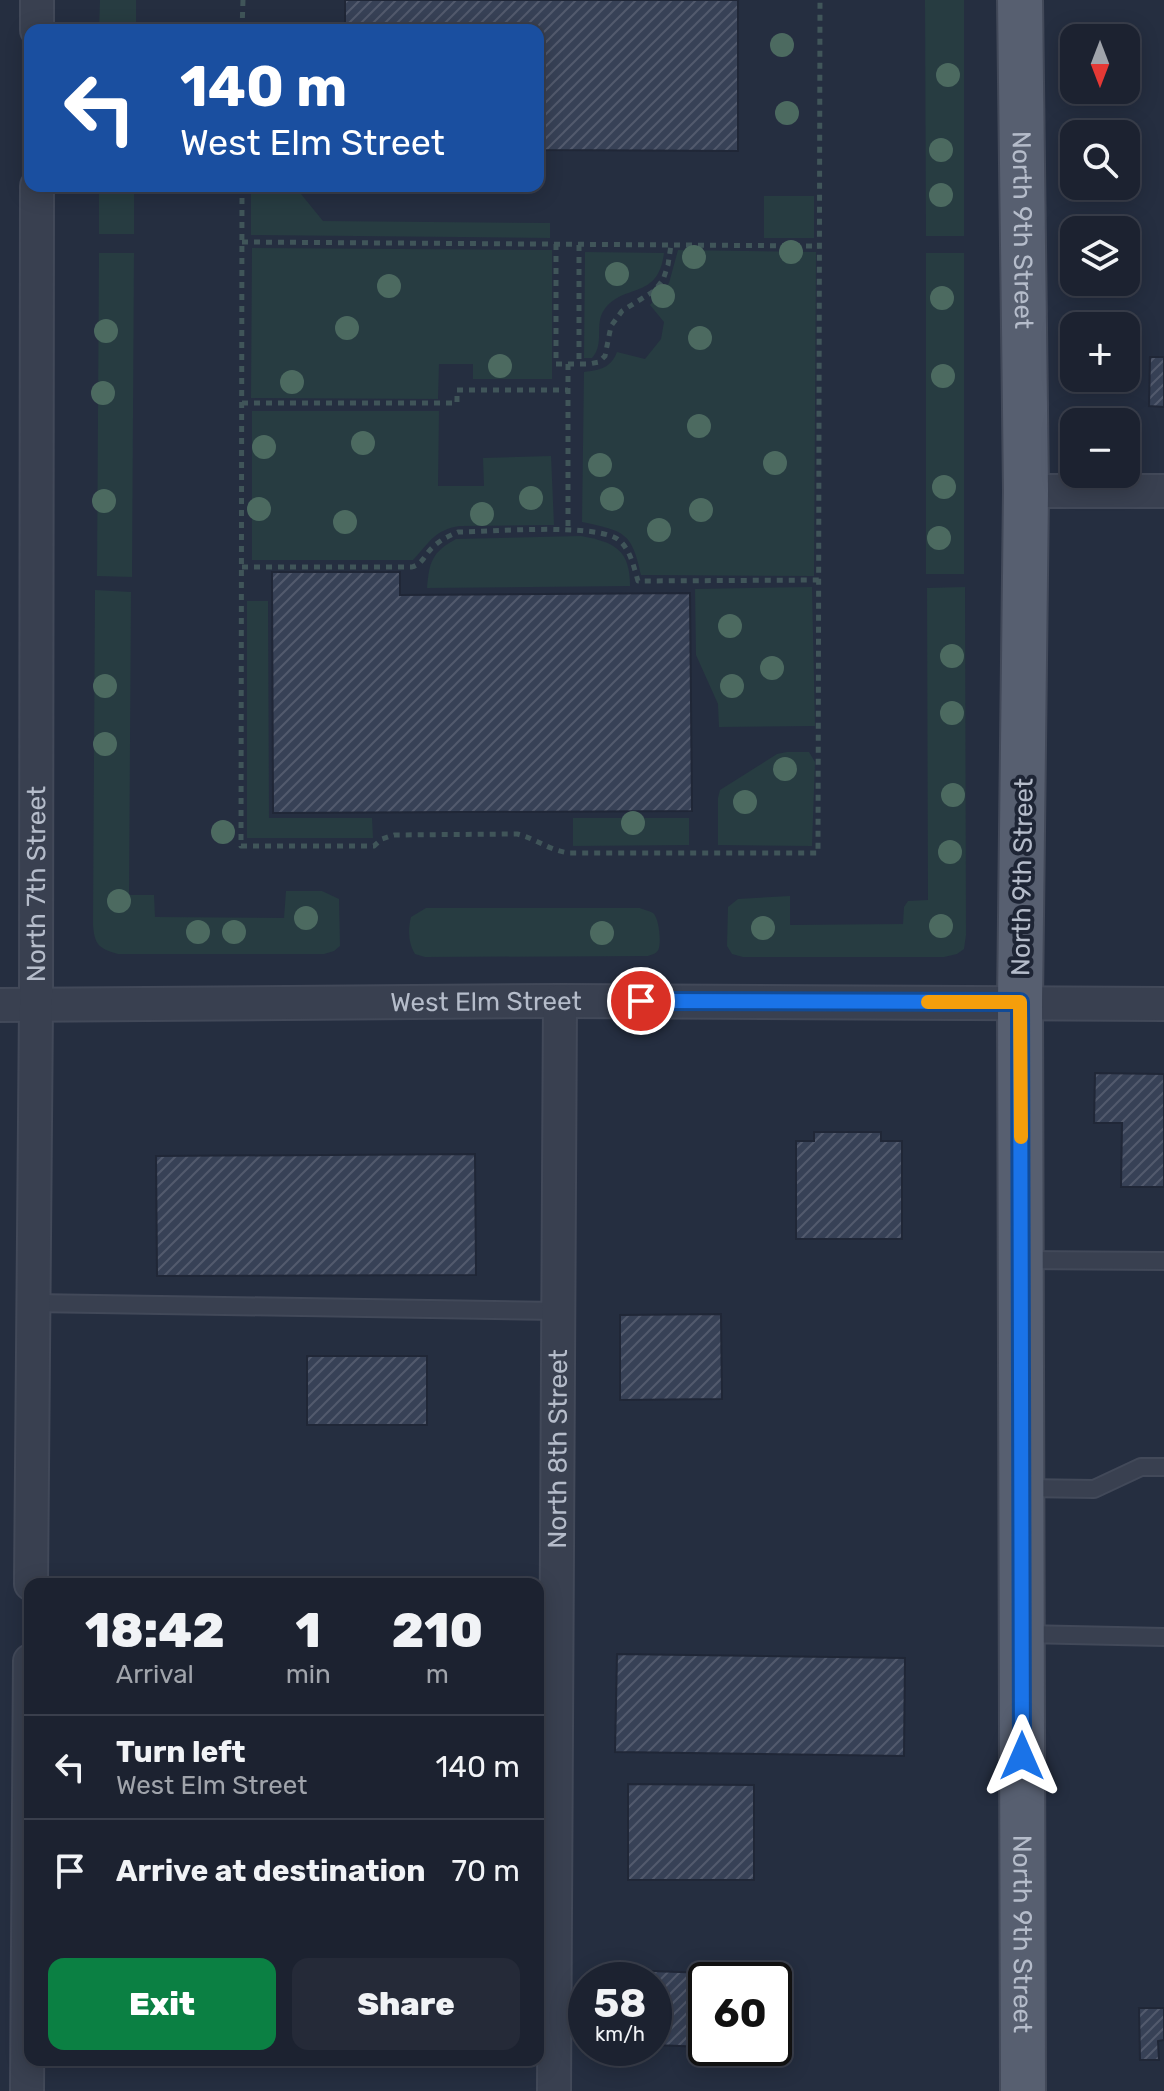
<!DOCTYPE html>
<html lang="en">
<head>
<meta charset="utf-8">
<style>
  :root { --surface:#1c2230; --page:#252a38; --text:#f1f3f6; --muted:#a0a4ab; --line:#3a3f4c; --accent:#0b8043 }
  body { margin:0; font-family:Rubik,sans-serif; background:var(--page); color:var(--text); height:100vh; display:flex; flex-direction:column; font-size:30px; white-space:nowrap }
  * { box-sizing:border-box; margin:0 }
  p { font-size:26px; color:var(--muted) }
  .icon { flex:none; width:44px; height:44px; fill:none; stroke:currentColor; stroke-width:2; stroke-linecap:round; stroke-linejoin:round }
  .map { position:relative; flex:1; overflow:hidden }
  .sheet { position:absolute; left:24px; top:1578px; width:520px; height:488px; display:flex; flex-direction:column; background:var(--surface); border-radius:16px; box-shadow:0 4px 20px #0003,0 0 0 2px var(--line) }
  .sheet>* { flex:none }
  .hud { position:absolute; left:24px; top:24px; width:520px; height:168px; border-radius:16px; box-shadow:0 4px 20px #0003,0 0 0 2px var(--line); background:#1a4fa0; color:#fff; overflow:hidden }
  .needle { width:52px; rotate:180deg }
  .fabs { position:absolute; left:1060px; top:24px; display:grid; gap:16px }
  .fabs a { display:grid; place-items:center; width:80px; height:80px; border-radius:16px; background:var(--surface); box-shadow:0 4px 20px #0003,0 0 0 2px var(--line); font-size:40px }
  .speed { position:absolute; left:568px; top:1962px; display:flex; gap:16px; font-size:40px; font-weight:700; text-align:center }
  .speed>* { display:grid; place-content:center; width:104px; height:104px; border-radius:50%; background:var(--surface); box-shadow:0 4px 20px #0003,0 0 0 2px var(--line); line-height:1 }
  .speed small { font-size:20px; font-weight:400 }
  .speed .limit { border:4px solid #111; border-radius:12px; background:#fff; color:#111 }
  .pin { position:absolute; display:grid; place-items:center; width:68px; height:68px; color:#fff; margin:-34px; border:4px solid #fff; border-radius:50%; box-shadow:0 2px 8px #0007 }
  .me { position:absolute; width:88px; margin:-44px; rotate:0deg; stroke-linejoin:round; filter:drop-shadow(0 0 6px #0008) }
  .turn { display:flex; align-items:center; gap:28px; height:168px; padding:0 24px; font-size:36px }
  .turn .icon { width:104px; height:104px; stroke-width:2.5 }
  .turn b { display:block; font-size:56px; line-height:68px }
  .eta { display:flex; justify-content:space-evenly; align-items:center; height:136px; text-align:center }
  .eta b { font-size:48px; font-weight:800; line-height:56px }
  .action { display:flex; gap:16px; margin-top:auto; padding:16px 24px }
  .action a { flex:1; height:92px; border-radius:16px; background:var(--accent); color:#fff; font-size:32px; font-weight:800; line-height:92px; text-align:center }
  .action a+a { background:var(--page); color:var(--text) }
  ul { padding:0; list-style:none }
  li { display:flex; align-items:center; gap:24px; height:104px; padding:0 24px; border-top:2px solid var(--line) }
  li div { flex:1 }
  li b { display:block; font-size:30px }
  li em { font-style:normal }
  .map>svg:first-child { display:block }
  .grass { fill:#273c41 }
  .building { fill:url(#building-hatch); stroke:#202737; stroke-width:2 }
  .lines { fill:none; stroke-linecap:round; stroke-linejoin:round }
  .lane-casing { stroke:#424959; stroke-width:20 }
  .street-casing { stroke:#424959; stroke-width:36 }
  .primary-casing { stroke:#424959; stroke-width:48 }
  .path { stroke:#405559; stroke-width:5; stroke-dasharray:6 6; stroke-linecap:butt }
  .lane { stroke:#394050; stroke-width:16 }
  .street { stroke:#394050; stroke-width:32 }
  .primary { stroke:#575f70; stroke-width:44 }
  .tree { fill:#4c6a60 }
  .route-casing { stroke:#114b97; stroke-width:20 }
  .route { stroke:#1a73e8; stroke-width:14 }
  .slow { stroke:#f59e0b; stroke-width:14 }
  .labels { text-anchor:middle; stroke-width:8; stroke-linejoin:round; paint-order:stroke }
  .street-label { font-size:26px; fill:#b5bcca; stroke:#1e2535 }
</style>
</head>
<body>
<div class="map">
<svg width="1164" height="2091" viewBox="0 0 1164 2091">
  <defs>
    <pattern id="building-hatch" width="6" height="6" patternUnits="userSpaceOnUse" patternTransform="scale(2)"><rect width="6" height="6" fill="#374156"/><path d="M-1 1l2-2M0 6l6-6M5 7l2-2" fill="none" stroke="#525a6d"/></pattern>
  </defs>
  <rect width="100%" height="100%" fill="#252e40"/>
  <!-- grass -->
  <g class="grass">
    <polygon points="100,0 136,0 136,30 99,30"/>
    <polygon points="925,0 964,0 964,236 926,236"/>
    <rect x="99" y="186" width="35" height="48"/>
    <polygon points="251,194 301,194 323,221 550,223 550,238 251,235"/>
    <rect x="764" y="196" width="50" height="42"/>
    <polygon points="252,248 552,250 552,379 473,379 473,364 439,364 438,399 251,398"/>
    <path d="M678 250 816 252 814 576 641 575C632 531 623 531 582 522L584 372C600 370 611 368 617 352L645 359 661 339 664 322 650 305 669 283Z"/>
    <path d="M585 252 664 253C658 301 624 282 604 310 594 324 605 344 592 358H584Z"/>
    <polygon points="99,253 134,253 132,577 97,576"/>
    <rect x="926" y="253" width="38" height="321"/>
    <path d="M252 411H439L438 486H484L483 458 551 456 554 525 460 526C434 530 430 542 413 560H252Z"/>
    <path d="M581 536C614 542 630 549 630 586L427 588C429 562 432 552 456 539Z"/>
    <polygon points="812,587 815,726 719,727 718,704 696,655 695,589"/>
    <polygon points="965,587 966,935 964,949 957,954 944,957 743,957 732,954 727,946 728,907 738,899 790,896 790,925 903,924 904,907 908,901 928,900 927,588"/>
    <path d="M95 590 131 592 129 895H154L155 917 284 918 286 891H322L339 899 340 946 334 951 324 954H118C99 949 94 944 93 924Z"/>
    <polygon points="247,601 268,601 269,818 372,818 373,838 247,838"/>
    <polygon points="787,752 809,752 815,762 812,846 718,845 718,798 720,790 777,754"/>
    <polygon points="573,818 689,818 689,845 573,846"/>
    <path d="M426 908H640C644 910 650 911 653 913 659 918 661 940 659 948 657 954 653 954 648 956L425 957 415 954C408 943 408 929 411 917Z"/>
  </g>
  <!-- building -->
  <g class="building">
    <polygon points="345,0 738,0 738,151 538,150 538,30 345,30"/>
    <polygon points="1150,357 1164,357 1164,407 1149,406"/>
    <polygon points="272,572 400,572 400,595 690,593 692,811 273,813"/>
    <polygon points="1095,1073 1164,1074 1164,1187 1121,1187 1122,1123 1094,1123"/>
    <polygon points="814,1132 881,1132 881,1141 902,1141 902,1239 796,1239 796,1141 814,1141"/>
    <polygon points="475,1154 476,1275 157,1276 156,1156"/>
    <polygon points="721,1314 722,1399 620,1400 620,1315"/>
    <rect x="307" y="1356" width="120" height="69"/>
    <polygon points="617,1654 905,1658 904,1756 615,1752"/>
    <polygon points="628,1784 754,1785 754,1880 628,1880"/>
    <polygon points="619,1970 774,1975 774,1980 706,1980 706,2047 654,2045 654,1980 619,1980"/>
    <polygon points="1139,2008 1164,2008 1164,2040 1158,2041 1159,2060 1140,2060"/>
  </g>
  <g class="lines">
    <defs>
      <g id="lane">
        <polyline points="1022,1260 1164,1261"/>
        <polyline points="33,1303 558,1311"/>
        <polyline points="1023,1488 1094,1489 1141,1467 1164,1467"/>
        <polyline points="1024,1634 1164,1637"/>
      </g>
      <g id="street">
        <polyline points="37,30 37,0"/>
        <polyline points="1026,491 1164,491"/>
        <path id="s1" d="M0 1005 560 1001 1164 1004"/>
        <path id="s2" d="M31 1584 36 1006 37 186"/>
        <polyline points="27,2091 30,1661"/>
        <path id="s3" d="M554 2091 560 1001"/>
      </g>
      <g id="primary">
        <path id="s4" d="M1020 0 1026 491 1020 1002 1023 2091"/>
      </g>
    </defs>
    <!-- lane casing -->
    <use href="#lane" class="lane-casing"/>
    <!-- street casing -->
    <use href="#street" class="street-casing"/>
    <!-- primary casing -->
    <use href="#primary" class="primary-casing"/>
    <!-- path -->
    <g class="path">
      <polyline points="242,30 243,0"/>
      <path d="M242 186 241 846H374L382 839 394 835 517 834C537 839 548 850 569 853H818L820 0"/>
      <polyline points="242,242 819,246"/>
      <polyline points="556,244 556,364 589,364 599,362 605,356 611,326 622,311 654,291 663,280 668,265 671,245"/>
      <polyline points="579,245 579,364"/>
      <polyline points="568,364 568,530"/>
      <polyline points="242,403 457,403 457,390 568,390"/>
      <path d="M242 567H412C424 563 424 555 433 547 440 540 449 536 458 532 489 532 601 522 620 541 631 551 634 568 638 581L819 580"/>
    </g>
    <!-- lane -->
    <use href="#lane" class="lane"/>
    <!-- street -->
    <use href="#street" class="street"/>
    <!-- primary -->
    <use href="#primary" class="primary"/>
  </g>
  <!-- trees -->
  <g class="tree">
    <circle cx="782" cy="45" r="12"/>
    <circle cx="948" cy="75" r="12"/>
    <circle cx="787" cy="113" r="12"/>
    <circle cx="941" cy="150" r="12"/>
    <circle cx="941" cy="195" r="12"/>
    <circle cx="791" cy="252" r="12"/>
    <circle cx="694" cy="257" r="12"/>
    <circle cx="617" cy="274" r="12"/>
    <circle cx="389" cy="286" r="12"/>
    <circle cx="663" cy="296" r="12"/>
    <circle cx="942" cy="298" r="12"/>
    <circle cx="347" cy="328" r="12"/>
    <circle cx="106" cy="331" r="12"/>
    <circle cx="700" cy="338" r="12"/>
    <circle cx="500" cy="366" r="12"/>
    <circle cx="943" cy="376" r="12"/>
    <circle cx="292" cy="382" r="12"/>
    <circle cx="103" cy="393" r="12"/>
    <circle cx="699" cy="426" r="12"/>
    <circle cx="363" cy="443" r="12"/>
    <circle cx="264" cy="447" r="12"/>
    <circle cx="775" cy="463" r="12"/>
    <circle cx="600" cy="465" r="12"/>
    <circle cx="944" cy="487" r="12"/>
    <circle cx="531" cy="498" r="12"/>
    <circle cx="612" cy="499" r="12"/>
    <circle cx="104" cy="501" r="12"/>
    <circle cx="259" cy="509" r="12"/>
    <circle cx="701" cy="510" r="12"/>
    <circle cx="482" cy="514" r="12"/>
    <circle cx="345" cy="522" r="12"/>
    <circle cx="659" cy="530" r="12"/>
    <circle cx="939" cy="538" r="12"/>
    <circle cx="730" cy="626" r="12"/>
    <circle cx="952" cy="656" r="12"/>
    <circle cx="772" cy="668" r="12"/>
    <circle cx="105" cy="686" r="12"/>
    <circle cx="732" cy="686" r="12"/>
    <circle cx="952" cy="713" r="12"/>
    <circle cx="105" cy="744" r="12"/>
    <circle cx="785" cy="769" r="12"/>
    <circle cx="953" cy="795" r="12"/>
    <circle cx="745" cy="802" r="12"/>
    <circle cx="633" cy="823" r="12"/>
    <circle cx="223" cy="832" r="12"/>
    <circle cx="950" cy="852" r="12"/>
    <circle cx="119" cy="901" r="12"/>
    <circle cx="306" cy="918" r="12"/>
    <circle cx="941" cy="926" r="12"/>
    <circle cx="763" cy="928" r="12"/>
    <circle cx="198" cy="932" r="12"/>
    <circle cx="234" cy="932" r="12"/>
    <circle cx="602" cy="933" r="12"/>
  </g>
  <g class="lines">
    <defs>
      <polyline id="route" points="641,1001 1020,1002 1022,1756"/>
    </defs>
    <!-- route casing -->
    <use href="#route" class="route-casing"/>
    <!-- route -->
    <use href="#route" class="route"/>
    <!-- slow -->
    <polyline class="slow" points="928,1002 1020,1002 1021,1137"/>
  </g>
  <g class="labels">
    <!-- street labels -->
    <g class="street-label">
      <text dy="9" stroke="none"><textPath href="#s4" startOffset="230">North 9th Street</textPath></text>
      <text transform="translate(1022 877) rotate(-89)" y="9">North 9th Street</text>
      <text dy="9" stroke="none"><textPath href="#s2" startOffset="700">North 7th Street</textPath></text>
      <text dy="9" stroke="none"><textPath href="#s1" startOffset="486">West Elm Street</textPath></text>
      <text dy="9" stroke="none"><textPath href="#s3" startOffset="642">North 8th Street</textPath></text>
      <text dy="9" stroke="none"><textPath href="#s4" startOffset="1934">North 9th Street</textPath></text>
    </g>
  </g>
</svg>
<div class="fabs">
<a><svg class="needle" viewBox="-14 -14 28 28"><path d="M0-13l5 13h-10z" fill="#e53935"/><path d="M0 13l5-13h-10z" fill="#a0a4ab"/></svg></a>
<a><svg class="icon" aria-label="search" viewBox="0 0 24 24"><circle cx="10" cy="10" r="6"/><path d="M15 15l6 6"/></svg></a>
<a><svg class="icon" aria-label="layers" viewBox="0 0 24 24"><path d="M12 4l9 5-9 5-9-5zM3 14l9 5 9-5"/></svg></a>
<a>+</a>
<a>−</a>
</div>
<div class="speed"><div>58<small>km/h</small></div><div class="limit">60</div></div>
<div class="pin" style="left:641px;top:1001px;background:#d93025"><svg class="icon" aria-label="arrive" viewBox="0 0 24 24"><path d="M6 21V4h12l-3 4 3 4H6"/></svg></div>
<svg class="me" style="left:1022px;top:1756px" viewBox="-20 -20 40 40"><path d="M0-17L14 15 0 8-14 15z" fill="#1a73e8" stroke="#fff" stroke-width="4"/></svg>
<div class="hud">
<div class="turn"><svg class="icon" aria-label="left" viewBox="0 0 24 24"><path d="M17 20v-9H6M10 6l-5 5 5 5"/></svg><div><b>140 m</b>West Elm Street</div></div>
</div>
<section class="sheet">
<div class="eta">
<div><b>18:42</b><p>Arrival</p></div>
<div><b>1</b><p>min</p></div>
<div><b>210</b><p>m</p></div>
</div>
<ul>
<li><svg class="icon" aria-label="left" viewBox="0 0 24 24"><path d="M17 20v-9H6M10 6l-5 5 5 5"/></svg><div><b>Turn left</b><p>West Elm Street</p></div><em>140 m</em></li>
<li><svg class="icon" aria-label="arrive" viewBox="0 0 24 24"><path d="M6 21V4h12l-3 4 3 4H6"/></svg><div><b>Arrive at destination</b></div><em>70 m</em></li>
</ul>
<div class="action"><a>Exit</a><a>Share</a></div>
</section>
</div>
</body>
</html>
